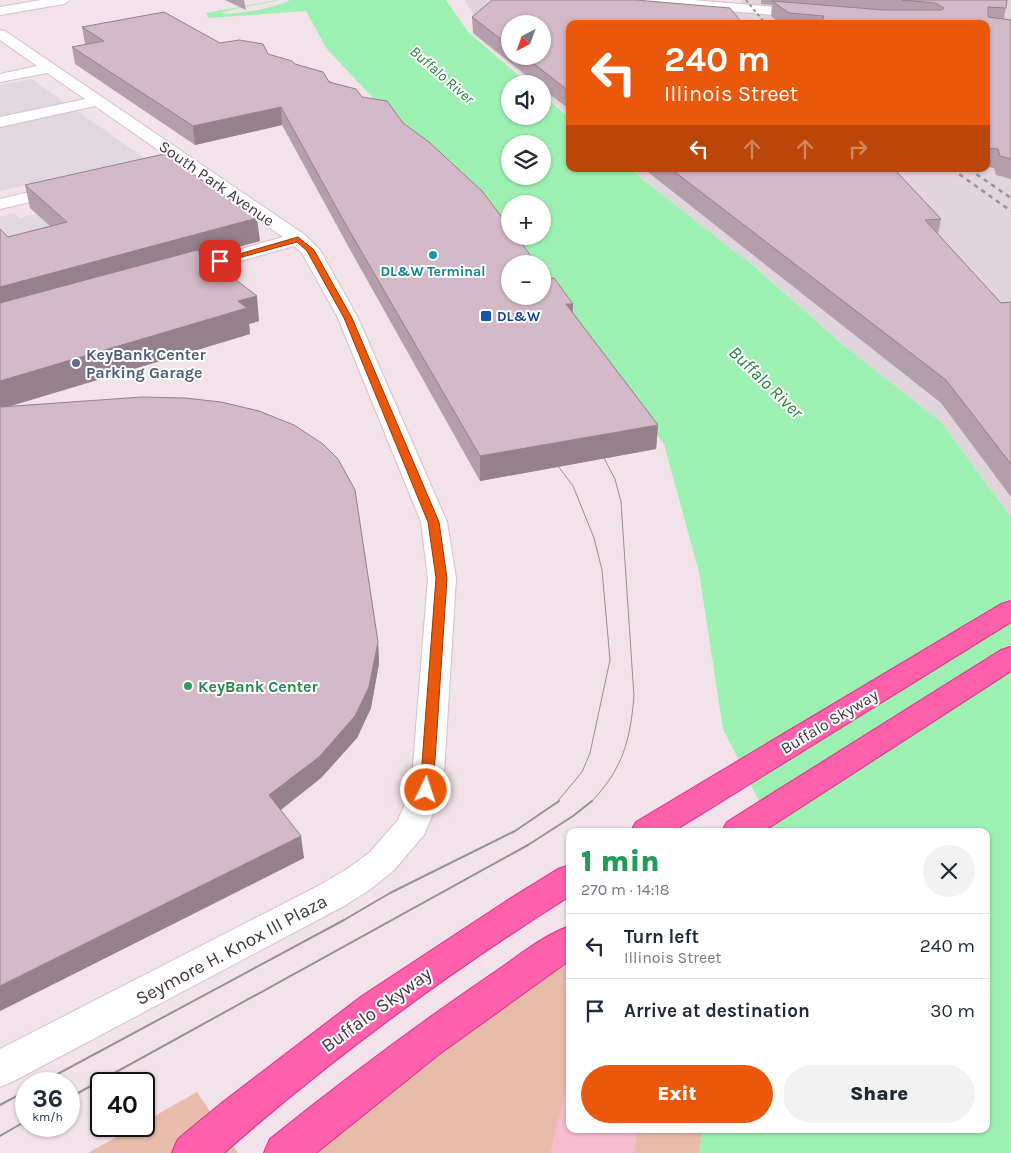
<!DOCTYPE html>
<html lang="en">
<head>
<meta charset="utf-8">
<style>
  :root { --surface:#fff; --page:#f2f2f3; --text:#1f2937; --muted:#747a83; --line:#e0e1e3; --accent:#ea580c }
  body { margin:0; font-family:Karla,sans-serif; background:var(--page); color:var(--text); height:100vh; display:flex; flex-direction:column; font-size:19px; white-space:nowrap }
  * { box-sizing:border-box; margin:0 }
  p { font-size:16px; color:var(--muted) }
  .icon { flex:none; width:28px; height:28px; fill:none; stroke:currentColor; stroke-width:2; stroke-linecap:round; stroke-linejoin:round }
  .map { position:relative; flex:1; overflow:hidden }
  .sheet { position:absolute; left:566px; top:828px; width:424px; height:305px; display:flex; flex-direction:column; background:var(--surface); border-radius:10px; box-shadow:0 1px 4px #0004 }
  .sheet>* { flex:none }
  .guide { position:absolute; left:566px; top:20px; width:424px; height:152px; border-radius:10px; box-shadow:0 1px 4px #0004; background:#ea580c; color:#fff; overflow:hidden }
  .needle { width:32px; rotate:221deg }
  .controls { position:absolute; left:501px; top:15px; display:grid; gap:10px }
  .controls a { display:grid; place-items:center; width:50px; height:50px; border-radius:50%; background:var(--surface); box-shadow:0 1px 4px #0004; font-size:25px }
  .speed { position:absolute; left:15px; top:1072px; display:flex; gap:10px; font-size:25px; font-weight:700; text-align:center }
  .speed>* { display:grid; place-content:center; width:65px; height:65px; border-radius:50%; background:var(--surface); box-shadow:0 1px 4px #0004; line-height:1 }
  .speed small { font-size:12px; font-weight:400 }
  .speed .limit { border:2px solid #111; border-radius:8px; background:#fff; color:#111 }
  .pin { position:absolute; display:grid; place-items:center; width:42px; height:42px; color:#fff; margin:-21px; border-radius:10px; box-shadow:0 2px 8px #0006 }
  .me { position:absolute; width:55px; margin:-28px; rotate:4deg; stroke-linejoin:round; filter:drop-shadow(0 0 4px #0008) }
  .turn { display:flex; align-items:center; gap:18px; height:105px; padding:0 15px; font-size:22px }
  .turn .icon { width:65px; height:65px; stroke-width:2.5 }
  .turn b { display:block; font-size:35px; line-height:42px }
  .lanes { display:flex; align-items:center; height:48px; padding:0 15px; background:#0003; justify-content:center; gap:25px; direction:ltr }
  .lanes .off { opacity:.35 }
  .round { display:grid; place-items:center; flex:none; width:52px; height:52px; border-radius:26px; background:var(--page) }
  .head { display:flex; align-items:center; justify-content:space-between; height:85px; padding:0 15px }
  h1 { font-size:30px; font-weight:800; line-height:38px; color:#1e9e55 }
  .action { display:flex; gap:10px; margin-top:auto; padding:10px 15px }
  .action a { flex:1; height:58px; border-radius:30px; background:var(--accent); color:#fff; font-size:20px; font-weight:800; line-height:58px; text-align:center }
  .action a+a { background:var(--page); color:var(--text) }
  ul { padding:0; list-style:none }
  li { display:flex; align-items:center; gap:15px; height:65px; padding:0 15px; border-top:1px solid var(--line) }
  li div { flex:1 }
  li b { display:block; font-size:19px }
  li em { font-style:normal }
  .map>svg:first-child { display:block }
  .industrial { fill:#e0d5dc; fill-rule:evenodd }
  .green { fill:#e8bcaa }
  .sand { fill:#f8bcd1 }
  .parking { fill:#dfd8dc }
  .water { fill:#9cf1b2; fill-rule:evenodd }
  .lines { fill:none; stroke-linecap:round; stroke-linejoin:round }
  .minor-casing { stroke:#d8bfcb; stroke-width:2 }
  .highway-casing { stroke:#e02e8a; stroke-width:2 }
  .minor { fill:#fff; fill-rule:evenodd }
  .highway { fill:#ff60ac; fill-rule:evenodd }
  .tram-far1 { stroke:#939393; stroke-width:1 }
  .tram { stroke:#939393; stroke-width:2 }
  .rail-far1 { stroke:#939393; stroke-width:2; stroke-dasharray:3 3; stroke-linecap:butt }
  .rail { stroke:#939393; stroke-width:2.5; stroke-dasharray:4.5 4.5; stroke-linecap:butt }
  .wall { fill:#b59eab; fill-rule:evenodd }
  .shaded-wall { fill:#94818b }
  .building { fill:#d3b8c7; stroke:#94818b }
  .route { fill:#ea580c; stroke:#983908 }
  .culture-dot { fill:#0f9aa8; stroke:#fff; stroke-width:2 }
  .transit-dot { fill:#1a4fb4; stroke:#fff; stroke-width:2 }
  .service-dot { fill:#5c6f8a; stroke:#fff; stroke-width:2 }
  .leisure-dot { fill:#2e9e5b; stroke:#fff; stroke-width:2 }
  .labels { text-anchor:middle; stroke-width:4; stroke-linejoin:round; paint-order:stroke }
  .far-culture-label { font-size:14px; font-weight:bold; fill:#0d838f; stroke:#fff }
  .far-transit-label { font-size:14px; font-weight:bold; fill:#164399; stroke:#fff; text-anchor:start }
  .far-water-label { font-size:15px; font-style:italic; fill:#23803c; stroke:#fff }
  .street-label { font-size:16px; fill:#43333c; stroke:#fff }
  .service-label { font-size:16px; font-weight:bold; fill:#4e5e75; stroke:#fff; text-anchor:start }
  .leisure-label { font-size:16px; font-weight:bold; fill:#27864d; stroke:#fff; text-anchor:start }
  .water-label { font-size:18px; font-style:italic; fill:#23803c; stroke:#fff }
  .near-street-label { font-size:19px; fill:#43333c; stroke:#fff }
</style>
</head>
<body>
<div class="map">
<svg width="1011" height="1153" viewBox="0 0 1011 1153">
  <rect width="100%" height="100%" fill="#f2e2e9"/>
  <!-- industrial -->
  <path class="industrial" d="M465 0H566L733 14 743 0H1011V517L941 422 842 344 746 258H741L631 169H986V24H570V117L543 93 542 84H532L474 34 477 21ZM510 24H542V56H510Z"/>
  <!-- green -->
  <g class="green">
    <polygon points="570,946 570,1129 703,1129 699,1153 288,1153"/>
    <polygon points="197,1092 238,1153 88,1153 136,1126 144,1126 144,1122"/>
  </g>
  <!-- sand -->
  <polygon class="sand" points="570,1073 570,1129 638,1129 634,1153 550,1153"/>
  <!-- parking -->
  <g class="parking">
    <polygon points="32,79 65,103 0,116 0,85"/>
    <polygon points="76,110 144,158 0,191 0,126"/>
    <polygon points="14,213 20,218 37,214 69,243 0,260 0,217"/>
  </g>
  <!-- water -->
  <path class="water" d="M277 0H280L235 9 221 13C235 16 279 7 290 0H446L468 32 529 84H510V116H542L543 95 570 118V169H630L741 257 745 258 842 344 941 422 1011 517V1153H699L703 1129H986V831H753L761 805 723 729 699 572 664 444 543 282 542 264H529L327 49 306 11 209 18 206 13ZM510 144H542V176H510ZM510 204H542V236H510Z"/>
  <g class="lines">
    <defs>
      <g id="minor">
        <polygon points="41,0 70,0 64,4 0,15 0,7"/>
        <polygon points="642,0 693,0 809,10 816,14 809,18 648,4"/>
        <polygon points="0,30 5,31 305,235 320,250 358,318 447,522 456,578 443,790 424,835 394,870 371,889 344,906 14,1081 0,1087 0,1049 318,886 347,869 370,852 398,820 411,790 428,578 421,522 338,318 302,253 294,246 184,277 177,279 170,277 167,273 170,269 283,237 95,106 0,127 0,117 85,99 47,73 0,82 0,74 37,66 0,40"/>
        <polygon points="63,184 69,185 72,189 69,193 0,209 0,199"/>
      </g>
      <g id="highway">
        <polygon points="1011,601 1011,622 674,831 631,831 636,822 1001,604"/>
        <polygon points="1011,647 1011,671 764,831 722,831 727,822 1001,650"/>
        <path d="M570 865V896C448 973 332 1058 224 1153H172L178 1139 223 1102 362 996 508 900 558 869Z"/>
        <path d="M570 926V960L438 1055 316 1153H264L270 1139C341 1082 414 1027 489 976 515 959 541 936 570 926Z"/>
      </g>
    </defs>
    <!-- minor casing -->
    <use href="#minor" class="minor-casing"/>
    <!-- highway casing -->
    <use href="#highway" class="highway-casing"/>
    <!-- minor -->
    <use href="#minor" class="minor"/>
    <!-- highway -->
    <use href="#highway" class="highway"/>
    <!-- tram-far1 -->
    <g class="tram-far1">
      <polyline points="557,802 582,772 590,753 610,660 602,570 594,538 573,486 558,466"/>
      <path d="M591 802C623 769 630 741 634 696L621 502 615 479 604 458"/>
    </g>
    <!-- tram -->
    <g class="tram">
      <polyline points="39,1084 344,920 390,893 515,831 559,801"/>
      <polyline points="69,1098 528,845 573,816 592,801"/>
      <polyline points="0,1105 26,1091"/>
      <polyline points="0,1136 26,1121"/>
    </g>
    <!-- rail-far1 -->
    <polyline class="rail-far1" points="746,0 764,22 768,24"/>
    <!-- rail -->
    <g class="rail">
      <polyline points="952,169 1011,211"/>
      <polyline points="969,169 1011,198"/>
    </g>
  </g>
  <!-- wall -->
  <g class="wall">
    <polygon points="225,0 244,0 246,10"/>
    <polygon points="761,0 1007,0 1004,19 1011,20 1011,179 996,175 994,168 986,167 986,24 780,24 771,16 772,5 761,4"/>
    <path d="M472 17 570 24V110L542 88V84H537L473 33ZM510 24 542 56H510Z"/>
    <polygon points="82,27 220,43 268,54 295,64 362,97 403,123 572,312 658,425 656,449 480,481 348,246 282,125 195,145 75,64 72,47 85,44"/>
    <polygon points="644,169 894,169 941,219 938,234 1001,303 1011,302 1011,497 941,403"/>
    <polygon points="25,185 260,241 205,256 259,321 249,324 250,334 8,407 378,642 379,663 371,708 357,738 321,778 280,810 304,858 0,1011 0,229 8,237 50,226 30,208"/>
  </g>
  <!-- shaded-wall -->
  <g class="shaded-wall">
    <polygon points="281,107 282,125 195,145 193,126"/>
    <polygon points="257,218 260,241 0,313 0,287"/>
    <polygon points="257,296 259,321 249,324 250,334 0,409 0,381 238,301"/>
    <polygon points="566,304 573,304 572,326"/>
    <polygon points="658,425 656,449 480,481 480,456"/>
    <polygon points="378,642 379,663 371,708 357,738 321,778 272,817 269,795"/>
    <polygon points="301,836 304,858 0,1011 0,986"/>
  </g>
  <!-- building -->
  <g class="building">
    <polygon points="492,0 636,0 730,8 743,24 570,24 570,92 524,56 542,56 542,24 510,24 510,46 472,17"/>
    <polygon points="902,0 1007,0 1006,8 988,7 988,17 1011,20 1011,159 1000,156 998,149 986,148 986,24 854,24 822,21 824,16 789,13 772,1 884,10 942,10 944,8 935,3"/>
    <polygon points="164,12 220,43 239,40 263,44 268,54 292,61 295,64 323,72 329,82 356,89 362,97 387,101 403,123 429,142 482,191 510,228 510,236 516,236 537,264 510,264 510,296 542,296 542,272 548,279 554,278 573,304 566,304 658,425 480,456 346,225 281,107 193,126 72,47 104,41 82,27"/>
    <polygon points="164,154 257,218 0,287 0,229 8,237 67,222 25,185"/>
    <polygon points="671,169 894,169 941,219 925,220 1001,303 1011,302 1011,464 946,380"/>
    <polygon points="197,250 257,296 238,301 247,308 0,381 0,303"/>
    <polygon points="142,397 185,398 221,402 259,411 294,425 323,444 338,459 355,490 378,642 369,687 355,716 319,757 269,795 301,836 0,986 0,407"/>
  </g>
  <!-- route -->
  <polygon class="route" points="298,237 314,250 352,318 439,522 447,578 433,790 431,793 422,793 420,790 436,578 428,522 344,318 307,251 297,242 220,263 215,261"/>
  <!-- markers -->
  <circle class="culture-dot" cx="433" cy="255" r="5"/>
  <rect class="transit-dot" x="480" y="310" width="12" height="12" rx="2.5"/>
  <circle class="service-dot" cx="76" cy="363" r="5"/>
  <circle class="leisure-dot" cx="188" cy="686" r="5"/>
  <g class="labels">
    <!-- far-culture labels -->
    <g class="far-culture-label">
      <text x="433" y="276">DL&amp;W Terminal</text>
    </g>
    <!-- far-transit labels -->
    <g class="far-transit-label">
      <text x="497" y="321">DL&amp;W</text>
    </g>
    <!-- far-water labels -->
    <g class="far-water-label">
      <text transform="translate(442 75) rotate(41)" y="5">Buffalo River</text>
    </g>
    <!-- street labels -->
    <g class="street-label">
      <text transform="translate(217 183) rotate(35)" y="6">South Park Avenue</text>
      <text transform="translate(829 721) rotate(-31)" y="6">Buffalo Skyway</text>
    </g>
    <!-- service labels -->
    <g class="service-label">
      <text x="86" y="360">KeyBank Center<tspan x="86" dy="18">Parking Garage</tspan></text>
    </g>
    <!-- leisure labels -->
    <g class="leisure-label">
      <text x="198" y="692">KeyBank Center</text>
    </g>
    <!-- water labels -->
    <g class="water-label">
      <text transform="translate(766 382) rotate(44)" y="6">Buffalo River</text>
    </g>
    <!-- near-street labels -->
    <g class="near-street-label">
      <text transform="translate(231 949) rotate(-28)" y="7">Seymore H. Knox III Plaza</text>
      <text transform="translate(376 1009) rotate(-36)" y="7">Buffalo Skyway</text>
    </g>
  </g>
</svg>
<div class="controls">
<a><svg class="needle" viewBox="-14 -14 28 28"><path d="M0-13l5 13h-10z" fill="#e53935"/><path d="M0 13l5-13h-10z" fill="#747a83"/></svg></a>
<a><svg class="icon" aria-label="sound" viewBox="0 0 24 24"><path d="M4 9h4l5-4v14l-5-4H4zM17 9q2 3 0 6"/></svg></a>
<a><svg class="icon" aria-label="layers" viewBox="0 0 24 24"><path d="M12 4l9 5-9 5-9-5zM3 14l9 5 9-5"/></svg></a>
<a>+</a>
<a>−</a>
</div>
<div class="speed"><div>36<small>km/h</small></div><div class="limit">40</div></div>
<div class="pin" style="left:220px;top:261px;background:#d93025"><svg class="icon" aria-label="arrive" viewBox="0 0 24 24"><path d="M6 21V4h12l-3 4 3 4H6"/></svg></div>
<svg class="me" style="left:426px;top:790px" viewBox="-20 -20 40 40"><circle r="17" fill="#ea580c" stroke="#fff" stroke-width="3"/><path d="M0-11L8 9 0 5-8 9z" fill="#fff"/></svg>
<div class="guide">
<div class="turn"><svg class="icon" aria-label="left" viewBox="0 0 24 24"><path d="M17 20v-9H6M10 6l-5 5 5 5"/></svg><div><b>240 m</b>Illinois Street</div></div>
<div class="lanes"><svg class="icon" aria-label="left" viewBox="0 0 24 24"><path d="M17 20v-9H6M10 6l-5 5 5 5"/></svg><svg class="icon off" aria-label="ahead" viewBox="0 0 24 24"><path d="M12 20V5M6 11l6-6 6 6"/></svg><svg class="icon off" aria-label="ahead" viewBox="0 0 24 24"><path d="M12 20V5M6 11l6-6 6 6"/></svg><svg class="icon off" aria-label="right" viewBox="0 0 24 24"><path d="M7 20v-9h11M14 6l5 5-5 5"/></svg></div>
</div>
<section class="sheet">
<div class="head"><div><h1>1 min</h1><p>270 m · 14:18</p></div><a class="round"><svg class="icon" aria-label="close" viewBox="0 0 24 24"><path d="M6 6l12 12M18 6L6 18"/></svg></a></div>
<ul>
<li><svg class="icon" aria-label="left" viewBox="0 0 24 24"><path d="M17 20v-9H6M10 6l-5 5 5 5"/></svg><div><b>Turn left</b><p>Illinois Street</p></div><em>240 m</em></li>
<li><svg class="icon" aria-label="arrive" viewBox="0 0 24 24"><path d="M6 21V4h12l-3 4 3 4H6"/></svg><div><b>Arrive at destination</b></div><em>30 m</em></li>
</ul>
<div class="action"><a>Exit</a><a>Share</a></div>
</section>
</div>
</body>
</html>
